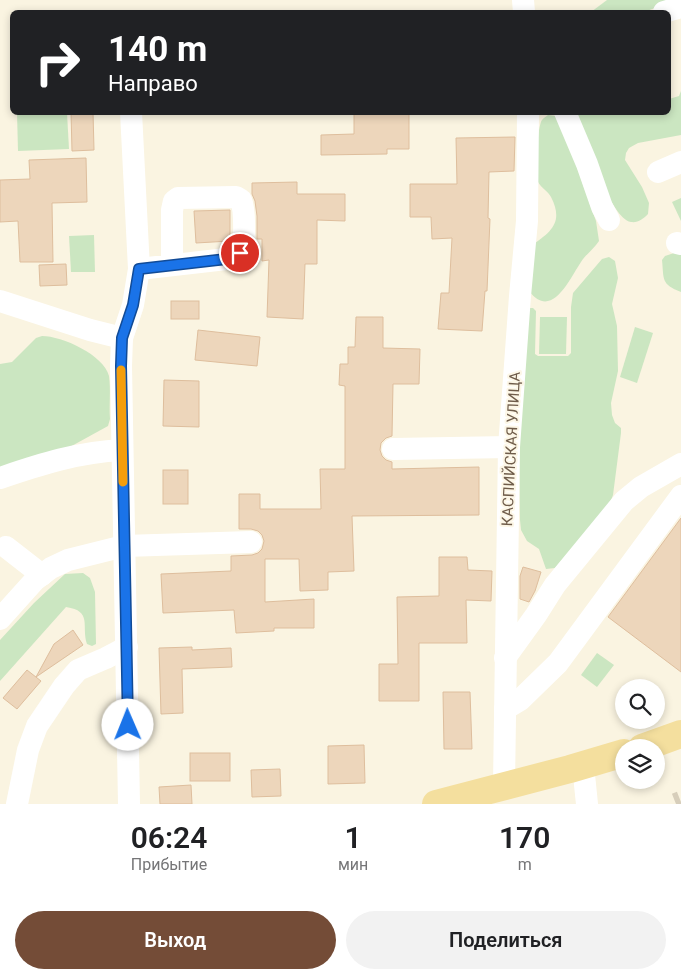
<!DOCTYPE html>
<html lang="ru">
<head>
<meta charset="utf-8">
<style>
  :root { --surface:#fff; --page:#f2f2f2; --text:#202124; --muted:#757577; --accent:#744c37 }
  body { margin:0; font-family:Roboto,sans-serif; background:var(--page); color:var(--text); height:100vh; display:flex; flex-direction:column; font-size:19px; white-space:nowrap }
  * { box-sizing:border-box; margin:0 }
  p { font-size:16px; color:var(--muted) }
  .icon { flex:none; width:28px; height:28px; fill:none; stroke:currentColor; stroke-width:2; stroke-linecap:round; stroke-linejoin:round }
  .map { position:relative; height:804px; overflow:hidden }
  .panel { display:flex; flex-direction:column; background:var(--surface); flex:1 }
  .panel>* { flex:none }
  .hud { position:absolute; left:10px; top:10px; width:661px; height:105px; border-radius:8px; box-shadow:0 2px 8px #0003; background:#202124; color:#fff; overflow:hidden }
  .controls { position:absolute; left:615px; top:679px; display:grid; gap:10px }
  .controls a { display:grid; place-items:center; width:50px; height:50px; border-radius:50%; background:var(--surface); box-shadow:0 2px 8px #0003; font-size:25px }
  .pin { position:absolute; display:grid; place-items:center; width:42px; height:42px; color:#fff; margin:-21px; border:2px solid #fff; border-radius:50%; box-shadow:0 1px 5px #0007 }
  .me { position:absolute; width:55px; margin:-28px; rotate:359deg; stroke-linejoin:round; filter:drop-shadow(0 0 4px #0008) }
  .turn { display:flex; align-items:center; gap:18px; height:105px; padding:0 15px; font-size:22px }
  .turn .icon { width:65px; height:65px; stroke-width:2.5 }
  .turn b { display:block; font-size:35px; line-height:42px }
  .eta { display:flex; justify-content:space-evenly; align-items:center; height:85px; text-align:center }
  .eta b { font-size:30px; font-weight:600; line-height:35px }
  .button { display:flex; gap:10px; margin-top:auto; padding:10px 15px }
  .button a { flex:1; height:58px; border-radius:30px; background:var(--accent); color:#fff; font-size:20px; font-weight:600; line-height:58px; text-align:center }
  .button a+a { background:var(--page); color:var(--text) }
  .map>svg:first-child { display:block }
  .green { fill:#cbe6c1 }
  .building { fill:#edd6bb; stroke:#debe9d }
  .lines { fill:none; stroke-linecap:round; stroke-linejoin:round }
  .minor-tunnel { stroke:#d7cebb; stroke-width:22; stroke-dasharray:22 11; stroke-linecap:butt }
  .minor { stroke:#fff; stroke-width:22 }
  .major { stroke:#f4df9e; stroke-width:28 }
  .route-casing { stroke:#114b97; stroke-width:12 }
  .route { stroke:#1a73e8; stroke-width:9 }
  .slow { stroke:#f59e0b; stroke-width:9 }
  .labels { text-anchor:middle; stroke-width:4; stroke-linejoin:round; paint-order:stroke }
  .street-label { font-size:15px; fill:#6f5c4a; stroke:#fdf7e7 }
</style>
</head>
<body>
<div class="map">
<svg width="681" height="804" viewBox="0 0 681 804">
  <rect width="100%" height="100%" fill="#faf4e1"/>
  <!-- green -->
  <g class="green">
    <polygon points="607,0 677,0 644,12 591,12"/>
    <path d="M681 91V135L638 143 629 148 626 153 625 160 642 187 649 203 648 214C643 219 638 223 631 222 610 219 582 132 575 113L669 112V99L679 96Z"/>
    <polygon points="17,113 67,113 69,149 18,151"/>
    <path d="M548 115 556 116 572 153 596 221 599 241C594 249 586 254 581 262 570 278 552 321 529 291L532 245C551 232 564 222 551 197 548 191 541 188 538 182 535 174 537 127 542 120 543 118 546 117 548 115Z"/>
    <polygon points="681,198 681,221 672,202"/>
    <polygon points="94,235 95,272 71,272 69,236"/>
    <path d="M674 253 681 254V292C661 284 664 280 662 260L665 256Z"/>
    <polygon points="609,257 615,261 618,278 612,304 617,326 618,371 611,403 612,415 615,423 621,428 621,433 613,495 609,506 555,568 546,569 539,549 527,541 521,530 520,520 519,440 528,308 533,308 536,311 535,354 538,356 568,356 571,353 571,307 573,293 602,259"/>
    <polygon points="540,317 567,317 566,354 539,354"/>
    <polygon points="635,327 653,333 637,383 620,377"/>
    <path d="M42 336C62 336 104 355 109 376 111 390 109 405 110 419L108 426 68 448 0 472V364L12 362 36 338Z"/>
    <path d="M83 573 90 578 95 592 96 644 92 646 87 644C81 626 93 611 66 607L0 681V640L34 603 65 574Z"/>
    <polygon points="597,653 614,665 597,687 581,675"/>
  </g>
  <!-- building -->
  <g class="building">
    <polygon points="71,112 93,112 94,150 72,151"/>
    <polygon points="354,112 409,112 409,149 387,149 387,154 321,155 321,135 354,134"/>
    <polygon points="515,137 514,171 489,172 488,218 490,219 487,291 485,291 482,331 438,329 441,293 449,293 452,238 432,239 431,217 410,217 410,184 457,184 456,138"/>
    <polygon points="86,158 87,202 52,203 53,262 20,262 18,221 0,222 0,180 30,179 29,160"/>
    <polygon points="297,182 297,194 345,194 345,221 317,220 317,264 305,264 303,319 267,317 269,260 262,261 262,239 257,239 257,216 255,201 252,194 252,183"/>
    <polygon points="230,210 230,241 196,243 194,211"/>
    <polygon points="66,264 67,285 40,286 39,265"/>
    <rect x="171" y="301" width="28" height="18"/>
    <polygon points="356,317 383,317 383,348 420,349 419,384 393,384 392,436 386,438 381,443 380,450 382,456 386,460 392,462 392,469 479,467 479,515 352,516 354,571 328,572 328,590 300,591 299,559 265,559 265,602 314,599 314,628 274,628 274,631 236,633 234,610 163,613 161,574 231,571 231,556 252,555 258,553 262,549 264,541 262,535 258,531 251,529 239,529 239,494 260,494 260,509 321,509 320,469 345,469 345,386 339,385 340,364 348,364 348,347 355,347"/>
    <polygon points="198,330 260,337 257,366 195,360"/>
    <polygon points="164,380 199,381 199,427 163,426"/>
    <rect x="163" y="470" width="25" height="34"/>
    <polygon points="681,518 681,672 608,617"/>
    <polygon points="439,557 467,557 468,570 492,571 491,601 466,600 467,643 419,643 419,701 379,701 379,664 398,664 397,597 439,596"/>
    <polygon points="523,567 541,572 535,591 529,602 520,599 520,576"/>
    <polygon points="73,630 83,645 36,677 54,644"/>
    <polygon points="192,647 192,650 231,648 232,667 182,669 183,713 161,714 159,648"/>
    <polygon points="27,670 41,681 17,709 3,698"/>
    <polygon points="443,692 470,692 472,749 444,749"/>
    <polygon points="364,745 365,783 328,784 328,746"/>
    <rect x="190" y="753" width="40" height="28"/>
    <polygon points="280,769 281,796 252,797 251,770"/>
    <polygon points="191,785 192,804 160,804 159,787"/>
  </g>
  <g class="lines">
    <!-- minor-tunnel -->
    <polyline class="minor-tunnel" points="676,804 681,802"/>
    <!-- minor -->
    <g class="minor">
      <polyline points="523,0 524,12"/>
      <polyline points="664,12 681,7"/>
      <polyline points="565,112 587,164 602,207 609,220"/>
      <polyline points="658,172 681,162"/>
      <polyline points="677,243 681,244"/>
      <path d="M139 269 235 258C238 255 241 253 242 249 245 238 245 210 241 200L236 197 178 198 174 201 172 210V265"/>
      <polyline points="0,301 90,330 122,338"/>
      <polyline points="393,449 509,447"/>
      <path d="M0 478C41 464 79 452 122 450"/>
      <polyline points="6,547 42,575"/>
      <polyline points="0,619 35,580 51,568 68,560 124,546 251,542"/>
      <polyline points="505,658 536,615 555,585 624,501 641,487 681,464"/>
      <polyline points="505,709 520,700 558,663 681,496"/>
      <polyline points="583,765 587,804"/>
      <polyline points="504,785 509,447 520,296 527,221 528,112"/>
      <polyline points="17,804 28,750 37,726 64,686 78,670 106,658 127,647"/>
      <polyline points="129,804 121,366 122,338 133,305 139,269 131,112"/>
    </g>
    <!-- major -->
    <g class="major">
      <polyline points="642,748 681,734"/>
      <polyline points="436,804 570,769 624,753"/>
    </g>
  </g>
  <g class="lines">
    <defs>
      <polyline id="route" points="128,725 121,366 122,338 133,305 139,269 235,258 240,253"/>
    </defs>
    <!-- route casing -->
    <use href="#route" class="route-casing"/>
    <!-- route -->
    <use href="#route" class="route"/>
    <!-- slow -->
    <polyline class="slow" points="121,370 123,482"/>
  </g>
  <g class="labels">
    <!-- street labels -->
    <g class="street-label">
      <text transform="translate(511 449) rotate(-87)" y="5">КАСПИЙСКАЯ УЛИЦА</text>
    </g>
  </g>
</svg>
<div class="controls">
<a><svg class="icon" aria-label="search" viewBox="0 0 24 24"><circle cx="10" cy="10" r="6"/><path d="M15 15l6 6"/></svg></a>
<a><svg class="icon" aria-label="layers" viewBox="0 0 24 24"><path d="M12 4l9 5-9 5-9-5zM3 14l9 5 9-5"/></svg></a>
</div>
<div class="pin" style="left:240px;top:253px;background:#d93025"><svg class="icon" aria-label="arrive" viewBox="0 0 24 24"><path d="M6 21V4h12l-3 4 3 4H6"/></svg></div>
<svg class="me" style="left:128px;top:725px" viewBox="-20 -20 40 40"><circle r="19" fill="#fff"/><path d="M0-13L10 11 0 6-10 11z" fill="#1a73e8"/></svg>
<div class="hud">
<div class="turn"><svg class="icon" aria-label="right" viewBox="0 0 24 24"><path d="M7 20v-9h11M14 6l5 5-5 5"/></svg><div><b>140 m</b>Направо</div></div>
</div>
</div>
<section class="panel">
<div class="eta">
<div><b>06:24</b><p>Прибытие</p></div>
<div><b>1</b><p>мин</p></div>
<div><b>170</b><p>m</p></div>
</div>
<div class="button"><a>Выход</a><a>Поделиться</a></div>
</section>
</body>
</html>
